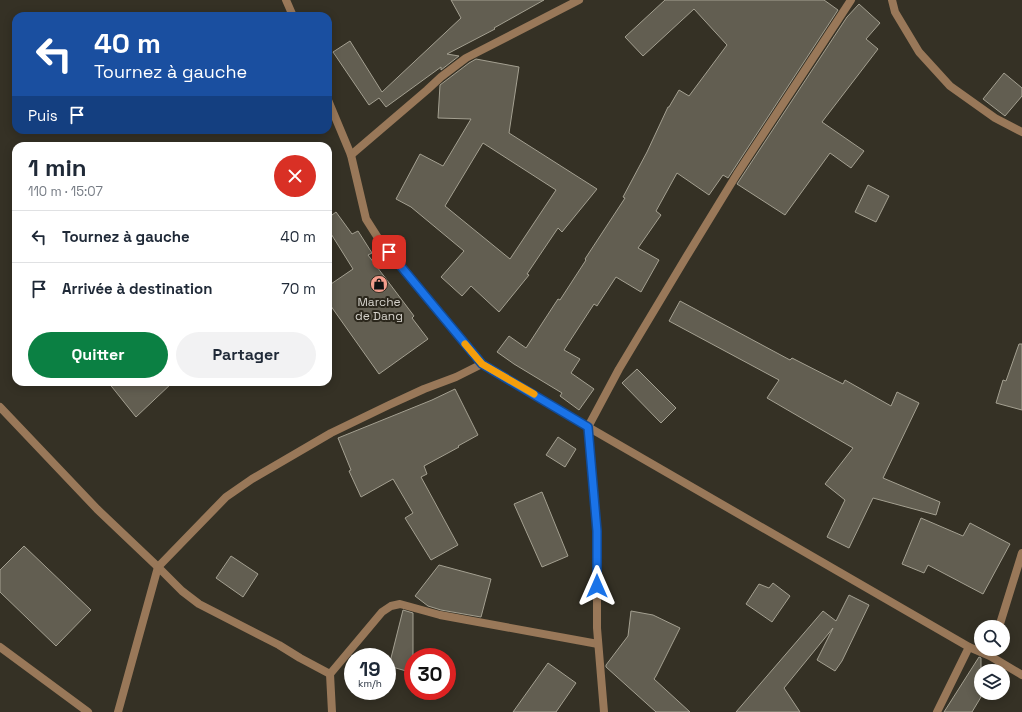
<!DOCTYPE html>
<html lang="fr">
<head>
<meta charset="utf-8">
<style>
  :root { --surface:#fff; --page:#f2f2f3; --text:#1f2937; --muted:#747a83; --line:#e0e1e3; --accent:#0b8043 }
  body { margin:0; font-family:"Space Grotesk",sans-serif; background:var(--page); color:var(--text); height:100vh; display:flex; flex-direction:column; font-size:15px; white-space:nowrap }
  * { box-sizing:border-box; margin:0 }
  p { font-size:13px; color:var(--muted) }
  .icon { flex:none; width:22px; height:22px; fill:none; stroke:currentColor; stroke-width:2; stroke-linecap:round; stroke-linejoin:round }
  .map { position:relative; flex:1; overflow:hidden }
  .sheet { position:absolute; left:12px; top:142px; width:320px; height:244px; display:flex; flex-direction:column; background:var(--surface); border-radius:12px; box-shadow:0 2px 10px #0003 }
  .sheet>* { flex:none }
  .banner { position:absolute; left:12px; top:12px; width:320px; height:122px; border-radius:12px; box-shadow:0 2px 10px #0003; background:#1a4fa0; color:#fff; overflow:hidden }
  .fabs { position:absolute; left:974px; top:620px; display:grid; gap:8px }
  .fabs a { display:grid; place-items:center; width:36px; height:36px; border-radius:50%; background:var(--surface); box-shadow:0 2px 10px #0003; font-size:20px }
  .speed { position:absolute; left:344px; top:648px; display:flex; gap:8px; font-size:20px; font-weight:700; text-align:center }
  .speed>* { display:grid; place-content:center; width:52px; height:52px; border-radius:50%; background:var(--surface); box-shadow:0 2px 10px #0003; line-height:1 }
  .speed small { font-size:10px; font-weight:400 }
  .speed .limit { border:6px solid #d22; background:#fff; color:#111 }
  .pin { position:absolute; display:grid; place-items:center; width:34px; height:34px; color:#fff; margin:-17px; border-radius:8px; box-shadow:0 2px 6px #0006 }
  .me { position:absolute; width:44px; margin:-22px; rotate:0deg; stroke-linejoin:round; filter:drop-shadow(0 0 3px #0008) }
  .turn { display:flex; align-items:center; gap:14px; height:84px; padding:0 16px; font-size:18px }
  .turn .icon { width:52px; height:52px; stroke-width:2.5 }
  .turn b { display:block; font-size:28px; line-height:34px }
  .then { display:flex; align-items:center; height:38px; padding:0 16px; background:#0003; gap:8px; font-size:15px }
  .round { display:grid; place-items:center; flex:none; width:42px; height:42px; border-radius:21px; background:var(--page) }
  .headline { display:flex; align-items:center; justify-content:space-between; height:68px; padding:0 16px }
  h1 { font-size:24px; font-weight:600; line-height:30px }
  .button { display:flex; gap:8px; margin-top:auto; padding:8px 16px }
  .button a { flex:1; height:46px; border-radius:24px; background:var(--accent); color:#fff; font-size:16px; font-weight:600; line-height:46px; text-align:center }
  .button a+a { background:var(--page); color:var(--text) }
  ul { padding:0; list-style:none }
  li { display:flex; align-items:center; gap:12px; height:52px; padding:0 16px; border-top:1px solid var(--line) }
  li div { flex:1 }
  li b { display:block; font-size:15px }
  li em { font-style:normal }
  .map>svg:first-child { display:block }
  .building { fill:#625e51; stroke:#a4a091; fill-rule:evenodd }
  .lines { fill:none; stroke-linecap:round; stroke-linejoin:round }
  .street { stroke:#997859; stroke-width:8 }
  .route-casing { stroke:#114b97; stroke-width:10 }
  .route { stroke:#1a73e8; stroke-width:7 }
  .slow { stroke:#f59e0b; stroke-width:7 }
  .labels { text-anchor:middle; stroke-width:4; stroke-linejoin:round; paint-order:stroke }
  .poi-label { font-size:12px; fill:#d6d3cc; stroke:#2b271c }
</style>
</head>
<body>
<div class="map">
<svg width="1022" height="712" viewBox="0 0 1022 712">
  <rect width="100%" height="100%" fill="#353125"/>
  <!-- building -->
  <g class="building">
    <polygon points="451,0 544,0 494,28 495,29 447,54 459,56 441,70 441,67 386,107 379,98 369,105 333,52 350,41 382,92 461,18"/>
    <polygon points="665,0 824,0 838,10 728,178 723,175 709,195 677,173 656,211 661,215 638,248 659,260 641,292 616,277 597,306 594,304 564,350 580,359 571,373 594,389 579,410 560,396 562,393 514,364 497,352 509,336 526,348 558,299 560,300 586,260 585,259 625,198 623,197 647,152 668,107 669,107 679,90 689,96 727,45 694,9 643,56 625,37"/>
    <polygon points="859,4 880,23 866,39 878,49 822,122 864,151 851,168 830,153 785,215 737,184 847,17"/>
    <path d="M476 59 519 67 509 133 597 189 562 232 558 228 527 274 529 275 499 312 471 286 462 296 441 277 464 251 411 207 396 199 420 154 443 166 471 119 438 118 440 85 469 63ZM483 143 556 190 510 259 445 206Z"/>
    <polygon points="1004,73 1022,88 1022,96 1005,116 983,99"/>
    <polygon points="868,185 889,196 876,222 855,212"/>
    <polygon points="336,212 352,234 358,231 372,253 368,255 414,316 412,318 428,339 379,374 328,302 328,286 353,269 328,229 328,218"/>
    <polygon points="680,301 790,360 792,358 843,384 845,380 891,406 897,392 919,403 883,478 940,502 936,515 873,498 849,548 827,537 845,500 825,484 853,448 767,398 779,380 669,321"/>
    <polygon points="1019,344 1022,344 1022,410 996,403 1003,380 1006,381"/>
    <polygon points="637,369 676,408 661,423 622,383"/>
    <polygon points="108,382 173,382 136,417"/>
    <polygon points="455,389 478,435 458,446 459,447 424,466 427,474 421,477 458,545 431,560 405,518 413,513 393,479 361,497 349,471 351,470 338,438 432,400"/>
    <polygon points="558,437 576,449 565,467 546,455"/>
    <polygon points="542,492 568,556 542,567 514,504"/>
    <polygon points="921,518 963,536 970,523 1010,544 983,594 928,565 924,573 902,564"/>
    <polygon points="24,546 91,610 56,646 0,592 0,570"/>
    <polygon points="231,556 258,574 243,597 216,578"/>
    <polygon points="439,565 491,579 481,617 441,610 428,606 415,596"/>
    <polygon points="773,583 790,596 772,622 746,604 759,584 769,588"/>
    <polygon points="849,595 869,605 842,661 835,671 817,660 833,628 784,688 800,712 736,712 823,611 836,621"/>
    <polygon points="403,610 413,613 413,673 389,666"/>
    <polygon points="631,611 653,615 680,628 656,676 654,679 690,712 656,712 606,667 606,665 628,636"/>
    <polygon points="979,657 981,658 981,697 972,712 944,712"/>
    <polygon points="548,663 576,683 556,712 513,712"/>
  </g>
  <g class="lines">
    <!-- street -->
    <g class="street">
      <polyline points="286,0 293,16"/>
      <polyline points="892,0 895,12 919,52 950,86 995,118 1022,132"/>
      <polyline points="328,100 351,155 366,219 380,241 482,364 588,427 969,647 990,656 1022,675"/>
      <polyline points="351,155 427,90 441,77 466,58 579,0"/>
      <polyline points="0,407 97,509 158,567 182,591 199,604 279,645 300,658 330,674"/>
      <polyline points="999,627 1022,553"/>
      <polyline points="0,647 88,712"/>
      <polyline points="118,712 158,567 226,497 252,479 331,433 389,405 424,389 456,377 482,364"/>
      <polyline points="332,712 330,674 382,612 391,606 400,604 440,615 598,644"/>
      <polyline points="604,712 597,628 597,531 588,427 619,369 685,259 737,174 851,0"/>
      <polyline points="937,712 969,647"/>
    </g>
  </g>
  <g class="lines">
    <defs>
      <polyline id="route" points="389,252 482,364 588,427 597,531 597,586"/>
    </defs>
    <!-- route casing -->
    <use href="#route" class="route-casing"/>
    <!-- route -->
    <use href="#route" class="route"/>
    <!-- slow -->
    <polyline class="slow" points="465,344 482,364 534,394"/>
  </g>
  <!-- icons -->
  <defs>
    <symbol id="shop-disc" viewBox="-11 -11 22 22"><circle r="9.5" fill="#f49d8c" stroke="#2b271c"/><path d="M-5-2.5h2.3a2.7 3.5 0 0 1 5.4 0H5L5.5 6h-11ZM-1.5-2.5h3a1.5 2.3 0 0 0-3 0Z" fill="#111"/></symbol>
  </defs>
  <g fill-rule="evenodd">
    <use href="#shop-disc" x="369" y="274" width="20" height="20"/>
  </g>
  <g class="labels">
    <!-- poi labels -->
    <g class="poi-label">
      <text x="379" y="306">Marche<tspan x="379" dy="14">de Dang</tspan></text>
    </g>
  </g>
</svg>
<div class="fabs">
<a><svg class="icon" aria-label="search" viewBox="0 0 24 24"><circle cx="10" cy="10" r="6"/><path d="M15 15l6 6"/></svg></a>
<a><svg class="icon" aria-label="layers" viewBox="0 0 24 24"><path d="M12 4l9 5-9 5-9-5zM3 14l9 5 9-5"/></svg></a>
</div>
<div class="speed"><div>19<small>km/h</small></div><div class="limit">30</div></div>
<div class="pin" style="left:389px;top:252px;background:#d93025"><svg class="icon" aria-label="arrive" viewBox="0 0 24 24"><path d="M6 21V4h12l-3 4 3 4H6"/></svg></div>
<svg class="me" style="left:597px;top:586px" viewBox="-20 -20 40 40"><path d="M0-17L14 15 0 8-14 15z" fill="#1a73e8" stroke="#fff" stroke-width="4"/></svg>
<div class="banner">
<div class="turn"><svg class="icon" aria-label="left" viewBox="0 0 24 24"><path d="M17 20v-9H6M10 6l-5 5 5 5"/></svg><div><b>40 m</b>Tournez à gauche</div></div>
<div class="then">Puis<svg class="icon" aria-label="arrive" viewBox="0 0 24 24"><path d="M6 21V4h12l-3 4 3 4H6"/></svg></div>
</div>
<section class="sheet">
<div class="headline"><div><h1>1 min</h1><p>110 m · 15:07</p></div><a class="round" style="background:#d93025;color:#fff"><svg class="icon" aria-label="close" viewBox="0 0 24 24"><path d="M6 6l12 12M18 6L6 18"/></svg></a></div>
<ul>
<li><svg class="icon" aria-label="left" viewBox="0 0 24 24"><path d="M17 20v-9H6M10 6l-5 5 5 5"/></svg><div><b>Tournez à gauche</b></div><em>40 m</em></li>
<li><svg class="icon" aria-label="arrive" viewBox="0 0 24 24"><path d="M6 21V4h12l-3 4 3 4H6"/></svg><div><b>Arrivée à destination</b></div><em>70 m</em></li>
</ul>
<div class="button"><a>Quitter</a><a>Partager</a></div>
</section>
</div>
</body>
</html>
